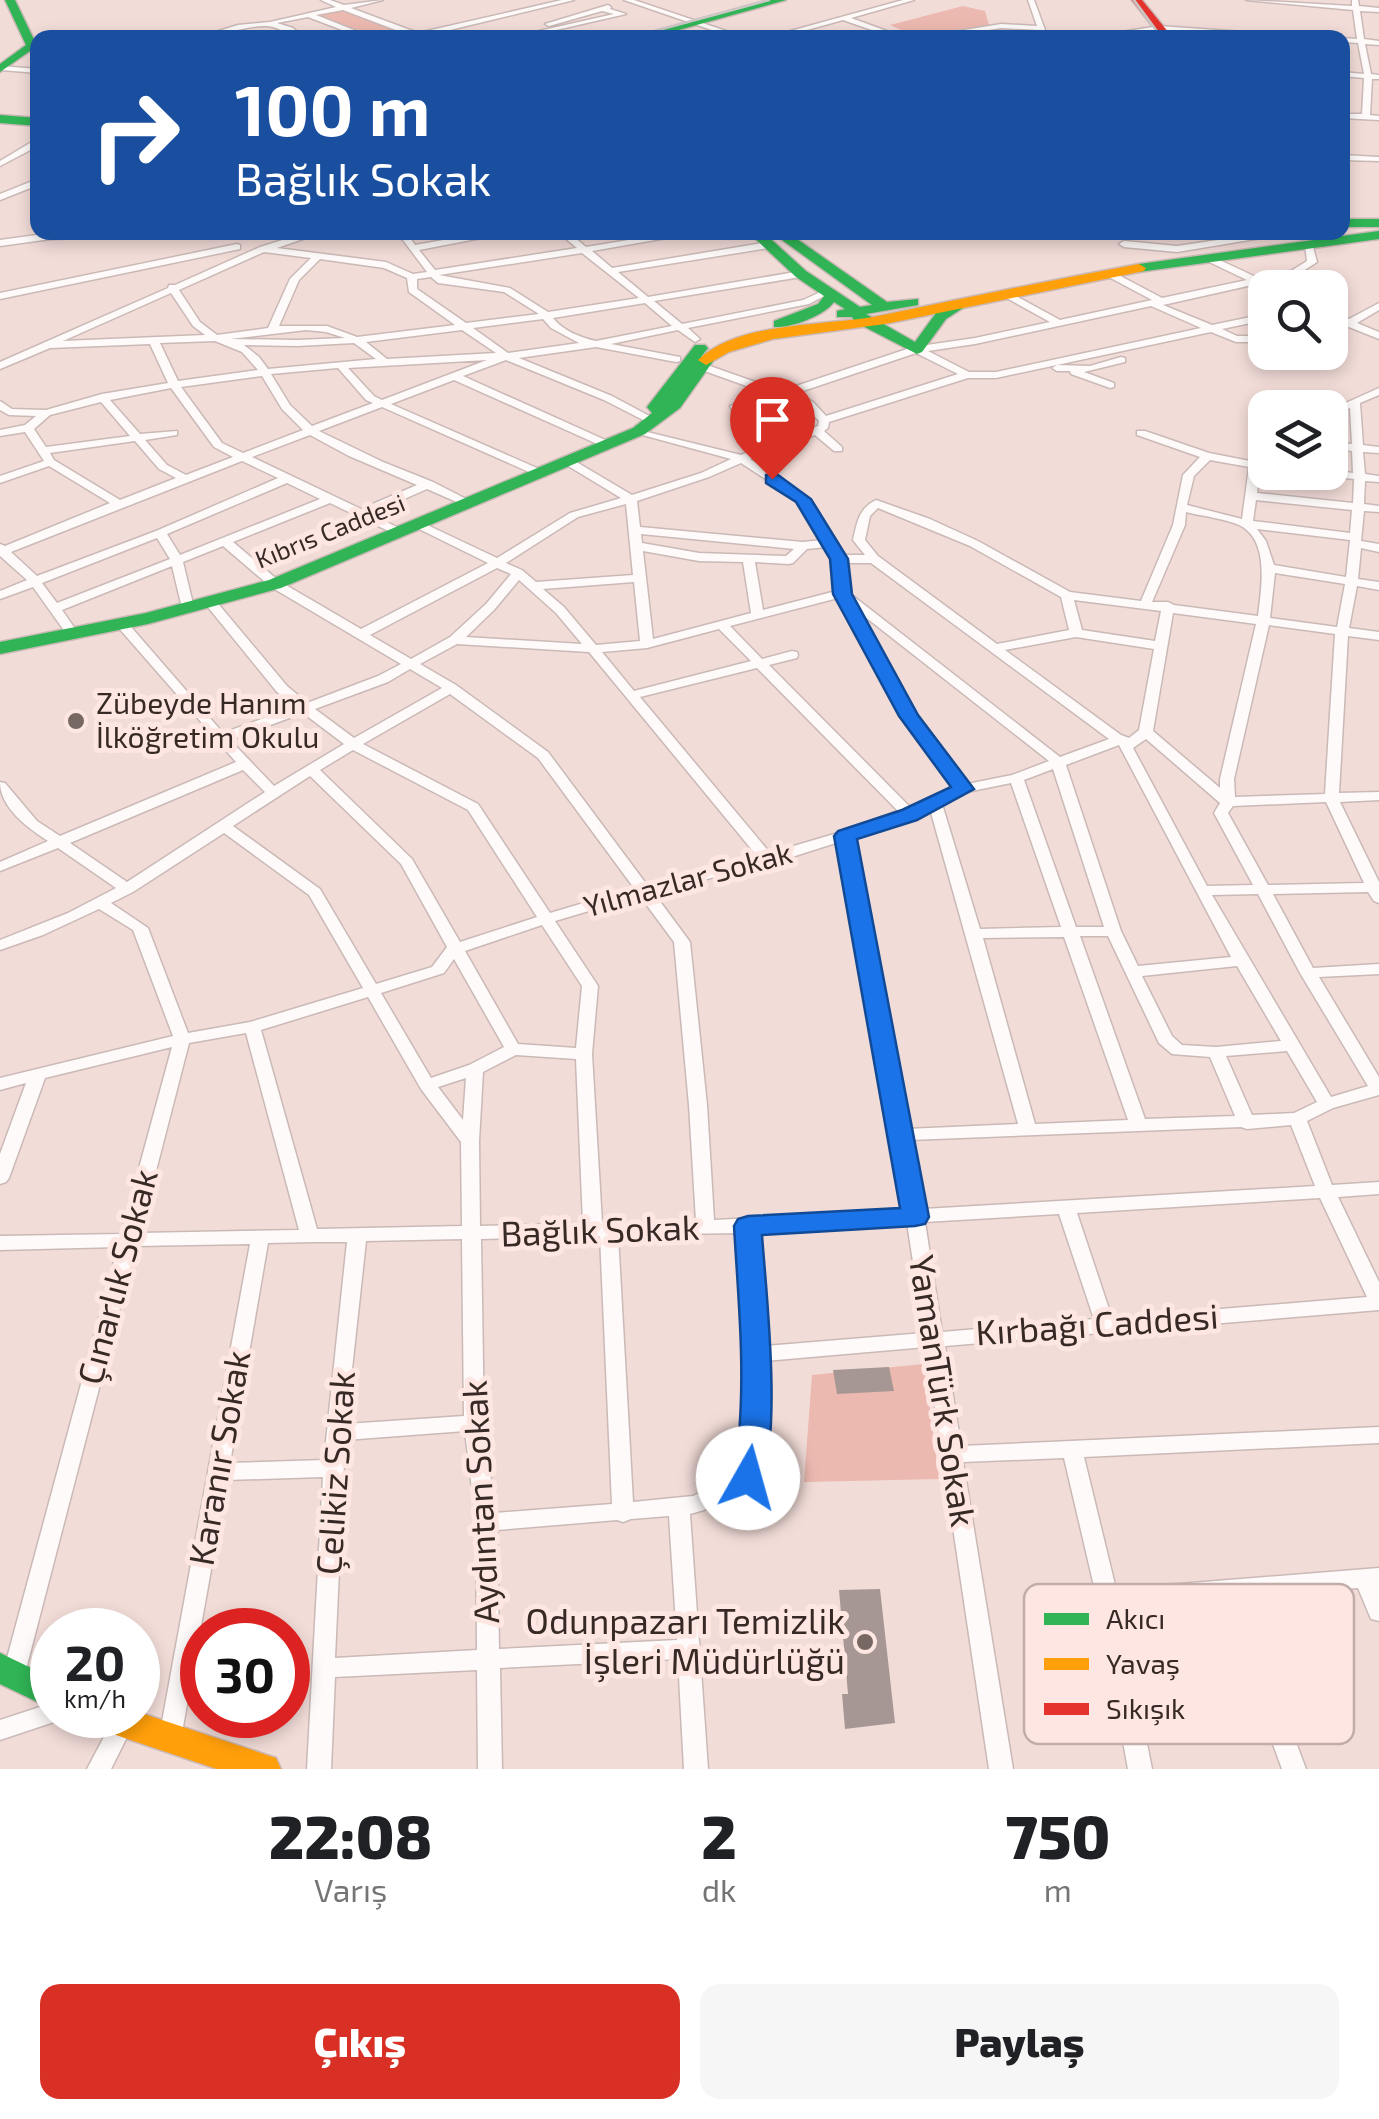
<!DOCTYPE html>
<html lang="tr">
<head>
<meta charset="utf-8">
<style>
  :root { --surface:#fff; --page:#f6f6f6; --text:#202124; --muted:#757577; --accent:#d93025 }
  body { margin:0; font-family:"Exo 2",sans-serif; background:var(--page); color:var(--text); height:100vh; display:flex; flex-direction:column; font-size:38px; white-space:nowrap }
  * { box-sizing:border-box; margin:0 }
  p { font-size:32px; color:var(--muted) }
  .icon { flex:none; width:55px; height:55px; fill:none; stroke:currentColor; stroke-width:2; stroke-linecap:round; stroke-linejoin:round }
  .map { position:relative; height:1769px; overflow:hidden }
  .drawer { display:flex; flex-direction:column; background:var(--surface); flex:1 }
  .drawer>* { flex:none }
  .banner { position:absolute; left:30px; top:30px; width:1320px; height:210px; border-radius:20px; box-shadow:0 5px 15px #0003; background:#1a4fa0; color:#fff; overflow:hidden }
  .tools { position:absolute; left:1248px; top:270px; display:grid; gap:20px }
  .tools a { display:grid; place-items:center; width:100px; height:100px; border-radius:20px; background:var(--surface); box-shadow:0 5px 15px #0003; font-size:50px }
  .speed { position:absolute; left:30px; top:1608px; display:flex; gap:20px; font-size:50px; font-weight:700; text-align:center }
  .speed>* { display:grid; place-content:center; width:130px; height:130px; border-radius:50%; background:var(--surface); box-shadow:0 5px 15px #0003; line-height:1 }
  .speed small { font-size:25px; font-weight:400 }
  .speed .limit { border:15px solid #d22; background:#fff; color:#111 }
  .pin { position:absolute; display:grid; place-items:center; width:85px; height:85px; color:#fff; margin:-102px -42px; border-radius:50% 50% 50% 0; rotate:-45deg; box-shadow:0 0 10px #0007 }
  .pin .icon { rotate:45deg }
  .me { position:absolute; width:110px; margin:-55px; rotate:7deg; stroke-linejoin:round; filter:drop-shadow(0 0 8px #0008) }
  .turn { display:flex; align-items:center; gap:35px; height:210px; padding:0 40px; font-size:45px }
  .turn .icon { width:130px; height:130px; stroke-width:2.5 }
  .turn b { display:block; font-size:70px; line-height:85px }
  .eta { display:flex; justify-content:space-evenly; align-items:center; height:170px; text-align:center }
  .eta b { font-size:60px; font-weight:800; line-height:70px }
  .button { display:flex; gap:20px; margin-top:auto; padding:20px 40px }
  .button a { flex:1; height:115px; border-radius:20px; background:var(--accent); color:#fff; font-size:40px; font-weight:800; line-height:115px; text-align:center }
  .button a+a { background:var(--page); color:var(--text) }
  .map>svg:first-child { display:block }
  .green { fill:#ecb9b0 }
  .building { fill:#a79794 }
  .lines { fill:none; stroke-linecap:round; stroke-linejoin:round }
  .street-casing { stroke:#cab9b6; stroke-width:3 }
  .fast-casing { stroke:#cab9b6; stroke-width:3 }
  .slow-casing { stroke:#cab9b6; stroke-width:3 }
  .jam-casing { stroke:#cab9b6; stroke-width:3 }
  .street { fill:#fdfaf9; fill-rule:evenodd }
  .fast { fill:#30b455; fill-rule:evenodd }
  .slow { fill:#ff9f0a; fill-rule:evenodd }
  .jam { fill:#e5322d; fill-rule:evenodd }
  .tram { stroke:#ccc6c5; stroke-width:2.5 }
  .route { fill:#1a73e8; stroke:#114b97; stroke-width:2.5 }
  .poi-dot { fill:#786864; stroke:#fee6e2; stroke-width:4 }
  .labels { text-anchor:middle; stroke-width:10; stroke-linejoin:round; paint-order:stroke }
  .far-street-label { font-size:25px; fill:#372926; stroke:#fee6e2 }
  .poi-label { font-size:30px; fill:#372926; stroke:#fee6e2; text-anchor:start }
  .street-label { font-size:30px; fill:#372926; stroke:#fee6e2 }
  .near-street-label { font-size:35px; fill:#372926; stroke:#fee6e2 }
  .near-poi-label { font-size:35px; fill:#372926; stroke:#fee6e2; text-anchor:end }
  .key { fill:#fee6e2; stroke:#c2adaa; stroke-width:2.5 }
  .key-label { font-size:28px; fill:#372926 }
</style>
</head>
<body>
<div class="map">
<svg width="1379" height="1769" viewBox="0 0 1379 1769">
  <rect width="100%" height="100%" fill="#f2dcd8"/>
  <!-- green -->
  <g class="green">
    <polygon points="963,6 985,11 989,25 914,36 890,25"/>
    <polygon points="342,10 419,37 379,37 314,15"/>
    <polygon points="924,1364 939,1479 804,1482 812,1375"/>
  </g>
  <!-- building -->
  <g class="building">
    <polygon points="889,1367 894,1391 837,1394 833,1370"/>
    <polygon points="880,1589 895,1723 845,1729 842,1694 848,1694 839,1590"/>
  </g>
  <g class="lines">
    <defs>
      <g id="street">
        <path d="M321 0H330L344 5 383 0 351 8 418 33 562 0H574L425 36 428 38H417L343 10 316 15 374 38H363L308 17 277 23 293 28 304 38C291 38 281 27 267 26 242 25 220 38 196 38L238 25 270 22 336 7Z"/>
        <polygon points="624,0 634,0 747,38 735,38"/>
        <polygon points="903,0 914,0 851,18 906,38 895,38 843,20 778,38 765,38"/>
        <polygon points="1028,0 1034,0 1048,38 1041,38 1039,30 1001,28 937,38 916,38 1001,24 1037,26"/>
        <polygon points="1246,0 1352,6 1352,0 1358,0 1359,6 1379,8 1379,12 1360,11 1364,39 1379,41 1379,45 1365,44 1371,74 1379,75 1379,79 1372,79 1370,115 1379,116 1379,120 1342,118 1342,114 1362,114 1364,78 1342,76 1342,72 1364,74 1358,43 1342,42 1342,38 1357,39 1353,10"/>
        <polygon points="608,5 611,7 610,9 626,14 543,33 539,31 614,14 602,11 549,26 545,24"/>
        <path d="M1159 26 1302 36 1305 38C1257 38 1210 31 1163 30 1136 30 1110 38 1084 38Z"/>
        <polygon points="539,34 542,38 515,38"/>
        <polygon points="0,66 38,69 38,73 1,70"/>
        <polygon points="35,140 38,140 38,146 0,166 0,161"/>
        <polygon points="1342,155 1379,157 1379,161 1342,160"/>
        <polygon points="35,180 38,180 38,185 0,200 0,194"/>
        <polygon points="1342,225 1346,226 1346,230 1342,231"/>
        <polygon points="180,232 176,235 51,239 0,246 0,240 51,233"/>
        <path d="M308 232H323L277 248 386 262 413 274 427 272 397 232H406L415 245 489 232H512L419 250 435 270 577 248 558 232H568L586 247 677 232H701L592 251 612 268 769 242 774 245 769 248 618 272 648 297 801 271 806 274 801 277 654 301 682 324 803 300 827 289 832 292 809 304 688 328 700 339 695 342 678 330 611 344 680 357V361L676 362 596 347 519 358 612 396 655 419 656 421 651 424 604 400 506 360 463 376 612 443V447H604L454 380 391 404 546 472V476H538L382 407 319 431 383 462 433 482 476 504 470 507 466 506 427 489 370 514 405 531 407 533 401 537 330 503 233 542 279 581 361 629 488 563 415 527V523H423L497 558 570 513 621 498 565 464V460H573L632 495 701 473 731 459 635 433V429L741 455 756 449 730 406 774 393 755 389 699 369V365H707L761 384 787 389 913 347 975 338 1050 322 1001 295V291H1007L1060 320 1152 300 1105 275V271H1111L1162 298 1247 280 1205 260V256H1211L1258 278 1291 271 1307 261 1305 245 1313 247 1317 262 1297 275 1163 305 1212 325 1265 314V320L1222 329 1237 336H1265V342H1236L1211 332 996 378H968L829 422 828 428 824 431 842 447V451H834L815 435 750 459 807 497 843 555H865L853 540C857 522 859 508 876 500L930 519 978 541 1070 592 1141 601 1173 525 1183 475 1200 457 1137 435V431H1145L1209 453 1250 461 1261 445 1265 444V455L1261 463 1265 464V470L1260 469 1257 493 1353 503 1354 479 1320 475 1315 472H1330V470L1353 473 1352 451 1330 448V442L1352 444 1350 408 1330 417V410L1379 388V395L1360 403 1363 445 1379 447V453L1363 452 1365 474 1379 476V482L1365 481 1364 504 1379 506V512L1364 511 1361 541 1379 544V552L1361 548 1358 579 1379 582V590L1357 586 1349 628 1379 632V640L1348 636 1339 793 1379 792V800L1340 802 1379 882V903L1374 901 1368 892 1273 894 1313 968 1379 964V974L1319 977 1379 1077V1095L1333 1108 1307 1121 1332 1185 1379 1182V1194L1338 1197 1379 1282V1310L945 1346 961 1446 1379 1427V1443L1084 1457 1116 1589 1379 1568V1621L1371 1619 1358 1588 1241 1597 1306 1769H1282L1220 1599 1120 1607 1152 1769H1128L1097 1599 1064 1458 963 1462 1013 1769H989L926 1347 765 1361 759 1478 756 1484 704 1510 690 1514 708 1769H684L678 1659 500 1668 502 1769H478L477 1670 335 1677 331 1769H307L323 1477 227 1480 181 1738 178 1745 170 1748 162 1745 159 1738 250 1244 136 1246 25 1673 22 1680 14 1683 6 1680 3 1673 118 1247 0 1250V1236L121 1234 172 1047 45 1078 9 1178 6 1182 0 1184V1154L26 1083 0 1090V1078L173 1036 133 930 99 909 43 935 0 950V940L68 913 116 888 58 848 0 871V862L48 841C28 828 0 808 0 782L5 783 37 821 60 836 236 762 117 626V620H125L223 733 295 707 277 692 207 606V600H215L287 686 307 703 378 676 401 664 271 587 223 546 183 562 194 608 188 612 182 608 172 566 62 610 78 633 72 637 68 636 33 587 0 599V591L27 580 0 556V544L5 546 110 503 49 466 0 483V476L44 461 25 432 0 436V430L25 425 36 416 9 415 0 410V401L12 409 46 410 102 394 168 383 150 344 50 348 0 369V362L168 288 169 285H175L260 247ZM264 252 311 258 290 279 268 328 217 335 200 322 179 290ZM582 253 639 298 548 312 510 288 439 275ZM320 259 384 268 407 278 409 292 455 325 357 337 327 326H279L299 280ZM431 277 438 283 504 292 539 314 466 323 417 289V279ZM171 293 193 326 205 335 63 341ZM645 303 672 326 596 341C581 338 562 330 553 318ZM1151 306 1201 328 996 372H969L928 351 975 344ZM543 319 551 328 579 343 508 353 473 328ZM306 330 326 332 345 338 297 340 230 339ZM462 330 496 353 387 359 366 342ZM215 341 242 352 258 370 178 381 160 343ZM354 343 376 359 268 369 259 357 244 345 297 346ZM916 353 958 374 826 416 813 402 797 393ZM487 360 382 400 374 396 348 368ZM338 368 366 400 373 403 312 426 290 405 271 374ZM262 376 282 409 303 430 243 453 222 443 181 387ZM171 388 214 447 233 457 186 475 167 465 145 440 177 435V431L140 434 110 400ZM787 396 805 406 819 421 818 426 765 445 741 408ZM101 402 130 436 46 447 34 429 50 415ZM310 435 349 456 417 485 361 509 252 457ZM135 441 159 469 176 478 120 500 54 460 50 453ZM1210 460 1249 467 1242 519 1187 505 1194 476ZM242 461 278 478 156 531 37 576 11 552ZM741 463 799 501 822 540 803 542 640 527 637 501 709 477ZM287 483 320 499 180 555 167 534ZM1256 500 1352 510 1350 533 1253 521ZM626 504 633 575 536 582 522 570 506 563 578 517ZM878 508 970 546 1061 597 1069 630 997 644 878 556 865 540 870 516ZM1186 512C1201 516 1228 519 1241 526 1270 542 1261 590 1258 616L1174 605 1168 602H1152L1185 525ZM1257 529 1350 540 1346 577 1274 565 1266 541ZM641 534 794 549 786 556 699 553 642 543ZM157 538 170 559 57 603 42 583ZM826 547 833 559 836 591 763 610 755 562 789 564 793 563 807 549ZM643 551 699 561 743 562 751 613 653 639ZM845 563H871L1109 739 1060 757 848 592ZM497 568 511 574 486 604 450 637 411 659 370 635ZM1275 573 1345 584 1337 627 1270 618ZM519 580 556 613 582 644 466 637 494 610ZM634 582 640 641 596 645 564 607 543 589ZM838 598 902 717 955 788 910 807 769 665 797 658 798 655 797 652 792 651 762 659 730 626ZM1074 600 1161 611 1155 641 1082 630ZM859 612 1049 761 1012 775 967 784 915 716ZM1173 613 1256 624 1220 779V788L1153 731ZM1269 625 1335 634 1325 794 1235 797 1234 779ZM719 629 751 661 634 691 602 652 647 648ZM1076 637 1154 649 1139 730 1129 738 1121 735 1005 650ZM457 644 589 652 757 856 647 885 548 752 456 685 420 664ZM757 668 898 811 841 832 770 853 640 697ZM410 669 442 688 354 738 315 709 388 682ZM450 694 538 758 634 888 550 913 478 804 363 744ZM303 713 344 744 274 786 230 740ZM1146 739 1220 803 1214 813 1253 885 1207 886 1133 748ZM1119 745 1231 957 1138 966 1121 931 1066 765ZM353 750 468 810 537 917 460 942 412 859 320 770ZM1053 769 1104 927H1076L1024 780ZM243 770 265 792 127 882 70 843ZM310 776 401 864 447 947 432 967 376 984 320 889 233 826ZM1011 783 1061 927 980 929 942 804 967 792ZM1326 802 1364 883 1268 885 1228 813 1233 806ZM930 809 1018 1124 907 1129 853 838 906 818H915L917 814ZM224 833 309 895 363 988 250 1022 188 1033 148 928 111 903 133 892ZM839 842 905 1210 714 1220 707 1105 690 942 653 892 773 863ZM1258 894 1300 973 1368 1086 1331 1097 1212 895ZM640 896 674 942 689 1105 696 1221 602 1223 592 1054 598 986 555 921ZM542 925 582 986 576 1048 518 1044 465 951ZM1080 936H1108L1159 1043 1172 1054 1210 1057 1235 1116 1145 1119ZM1064 937 1128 1120 1035 1124 983 938ZM454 959 504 1047 469 1065 431 1078 381 993 444 973ZM1237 966 1281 1041 1216 1047 1182 1045 1172 1036 1142 976ZM368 997 421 1089 461 1142 462 1226 317 1229 261 1030ZM246 1033 299 1230 140 1233 189 1043ZM1287 1051 1317 1102 1294 1113 1252 1115 1226 1056ZM516 1055 576 1059 583 1223 480 1226 479 1141 483 1072ZM466 1078 463 1120 438 1087ZM1291 1125 1315 1186 923 1209 910 1140 1241 1127 1247 1129ZM1320 1198 1367 1297 1112 1318 1077 1213ZM1059 1214 1094 1319 942 1332 925 1222ZM907 1223 924 1333 765 1346 757 1232ZM739 1233 746 1354 739 1474 693 1496 633 1502 618 1235ZM586 1236 593 1239 600 1236 612 1504 495 1513 484 1423 481 1239ZM462 1239 464 1416 346 1424 366 1241ZM314 1242H347L324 1460 230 1463 268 1243ZM465 1431 476 1522 477 1650 335 1658 345 1440ZM669 1516 677 1640 499 1649 497 1530 617 1520 623 1522 631 1519Z"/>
        <polygon points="1272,232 1298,232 1177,252 1124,247 1119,244 1124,241 1177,246"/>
        <polygon points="237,244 240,245 240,249 0,299 0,293"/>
        <polygon points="1379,303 1379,310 1357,323 1379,332 1379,339 1349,327 1330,331 1330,325 1340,323 1330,319 1330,312 1349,319"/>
        <polygon points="1121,357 1125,358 1125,362 1084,372 1114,383 1114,387 1110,388 1071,374 1070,371 1057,371 1052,368 1057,365 1090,366"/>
        <polygon points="52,1703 52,1715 62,1715 60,1720 0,1740 0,1720"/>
        <polygon points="129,1715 134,1723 111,1769 87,1769 115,1716"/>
      </g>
      <g id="fast">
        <polygon points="5,0 15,0 37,46 0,72 0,64 26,45"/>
        <polygon points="769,0 786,0 650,38 631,38"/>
        <polygon points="0,115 38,118 38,126 0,123"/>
        <rect x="1342" y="219" width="37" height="8"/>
        <polygon points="1379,231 1379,239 1139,272 1132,268 1139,264"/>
        <path d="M748 232H763L806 271 860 307 872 305 771 232H787L887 302 918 299V305L866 314 915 342 936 313 959 302 966 306 946 319 922 352 917 354 855 322 852 317H837V311L845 309 834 302C824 316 791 328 774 327V321L818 304 824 296 796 277Z"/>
        <polygon points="695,345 705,345 708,348 701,357 714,360 680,408 645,434 281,588 148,624 0,654 0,642 146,613 269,580 633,428 652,413 647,407"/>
        <polygon points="0,1653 52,1678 52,1709 0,1684"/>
      </g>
      <g id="slow">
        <path d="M1139 264 1146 268 1144 271 885 324 773 339 729 352 706 365 698 360C740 320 828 327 883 315 968 297 1053 280 1139 264Z"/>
        <polygon points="138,1712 276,1758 281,1769 217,1769 89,1726 84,1715 138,1715"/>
      </g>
      <polygon id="jam" points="1132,0 1142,0 1173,38 1162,38"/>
    </defs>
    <!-- street casing -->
    <use href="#street" class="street-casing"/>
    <!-- fast casing -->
    <use href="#fast" class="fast-casing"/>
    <!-- slow casing -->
    <use href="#slow" class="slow-casing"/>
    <!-- jam casing -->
    <use href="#jam" class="jam-casing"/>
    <!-- street -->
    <use href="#street" class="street"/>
    <!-- fast -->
    <use href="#fast" class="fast"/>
    <!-- slow -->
    <use href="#slow" class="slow"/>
    <!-- jam -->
    <use href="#jam" class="jam"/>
    <!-- tram -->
    <g class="tram">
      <polyline points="1134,0 1162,38"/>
      <polyline points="629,38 769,0"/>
    </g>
  </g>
  <!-- route -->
  <path class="route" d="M766 475H778L811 499 848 559 852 594 918 715 974 789 917 820 857 839 929 1217 925 1224 915 1226 762 1235C766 1291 783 1440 759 1487L748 1490 738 1487C729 1471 737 1451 739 1434 745 1365 738 1295 734 1226L738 1219 748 1216 900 1208 834 836 838 831 902 810 951 787 899 716 833 594 830 559 796 502 766 483Z"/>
  <!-- markers -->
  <g class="poi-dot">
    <circle cx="76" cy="721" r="10"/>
    <circle cx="865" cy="1642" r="10"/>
  </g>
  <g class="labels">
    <!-- far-street labels -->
    <g class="far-street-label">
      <text transform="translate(330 531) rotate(-22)" y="9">Kıbrıs Caddesi</text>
    </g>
    <!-- poi labels -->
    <g class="poi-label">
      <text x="96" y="714">Zübeyde Hanım<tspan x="96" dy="34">İlköğretim Okulu</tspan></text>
    </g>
    <!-- street labels -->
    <g class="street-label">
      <text transform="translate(688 880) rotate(-15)" y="10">Yılmazlar Sokak</text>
    </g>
    <!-- near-street labels -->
    <g class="near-street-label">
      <text transform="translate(600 1231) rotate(-2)" y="12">Bağlık Sokak</text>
      <text transform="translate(118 1277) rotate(-75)" y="12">Çınarlık Sokak</text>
      <text transform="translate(1097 1325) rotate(-4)" y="12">Kırbağı Caddesi</text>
      <text transform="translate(942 1391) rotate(81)" y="12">YamanTürk Sokak</text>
      <text transform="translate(220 1458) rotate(-80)" y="12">Karanır Sokak</text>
      <text transform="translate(336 1473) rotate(-86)" y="12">Çelikiz Sokak</text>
      <text transform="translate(481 1502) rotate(-93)" y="12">Aydıntan Sokak</text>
    </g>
    <!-- near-poi labels -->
    <g class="near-poi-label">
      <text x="845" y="1634">Odunpazarı Temizlik<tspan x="845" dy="40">İşleri Müdürlüğü</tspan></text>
    </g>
  </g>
  <!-- legend -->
  <rect x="1024" y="1584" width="330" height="160" rx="15" class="key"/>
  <rect x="1044" y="1613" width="45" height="12" fill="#30b455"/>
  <rect x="1044" y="1658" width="45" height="12" fill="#ff9f0a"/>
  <rect x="1044" y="1703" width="45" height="12" fill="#e5322d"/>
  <g class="key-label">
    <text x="1106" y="1629">Akıcı</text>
    <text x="1106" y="1674">Yavaş</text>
    <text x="1106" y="1719">Sıkışık</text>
  </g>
</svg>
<div class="tools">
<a><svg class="icon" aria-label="search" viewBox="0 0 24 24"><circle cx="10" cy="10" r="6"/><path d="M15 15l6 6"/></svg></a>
<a><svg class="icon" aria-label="layers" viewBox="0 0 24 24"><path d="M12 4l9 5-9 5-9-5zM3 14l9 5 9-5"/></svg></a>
</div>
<div class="speed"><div>20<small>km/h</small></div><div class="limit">30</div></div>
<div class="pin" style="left:772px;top:479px;background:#d93025"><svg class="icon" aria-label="arrive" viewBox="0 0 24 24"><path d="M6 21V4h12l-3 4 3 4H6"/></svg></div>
<svg class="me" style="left:748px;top:1478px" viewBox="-20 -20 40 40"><circle r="19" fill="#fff"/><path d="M0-13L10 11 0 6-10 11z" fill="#1a73e8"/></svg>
<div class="banner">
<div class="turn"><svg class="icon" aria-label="right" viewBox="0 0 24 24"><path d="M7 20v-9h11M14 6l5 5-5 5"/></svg><div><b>100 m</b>Bağlık Sokak</div></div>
</div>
</div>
<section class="drawer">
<div class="eta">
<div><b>22:08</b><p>Varış</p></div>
<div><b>2</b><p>dk</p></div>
<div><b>750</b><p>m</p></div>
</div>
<div class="button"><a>Çıkış</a><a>Paylaş</a></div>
</section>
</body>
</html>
